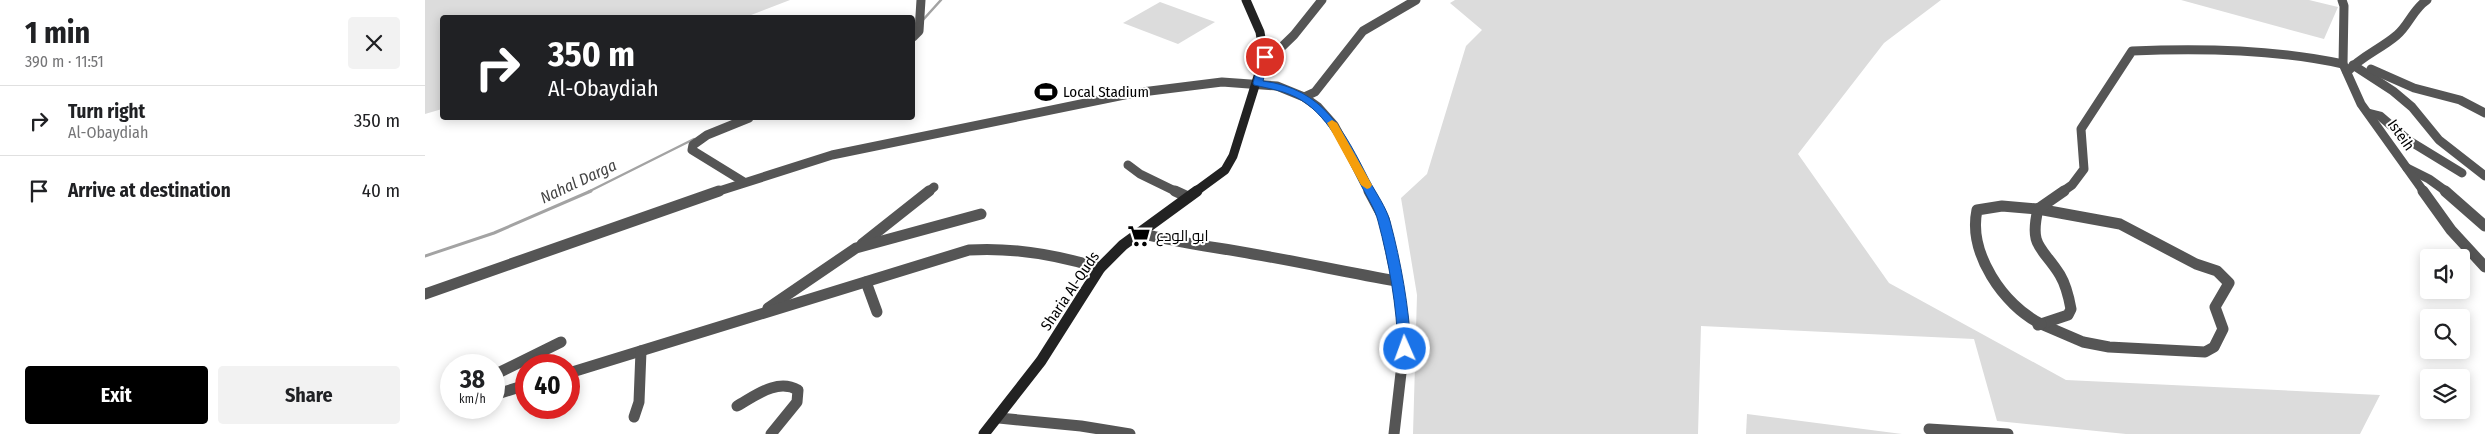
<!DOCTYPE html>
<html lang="en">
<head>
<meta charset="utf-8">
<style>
  :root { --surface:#fff; --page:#f2f2f2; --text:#202124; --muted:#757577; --line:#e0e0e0; --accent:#000 }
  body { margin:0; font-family:"Fira Sans Condensed",Cairo,sans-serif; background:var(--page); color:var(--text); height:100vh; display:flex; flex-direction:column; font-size:19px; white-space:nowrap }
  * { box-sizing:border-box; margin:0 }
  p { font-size:16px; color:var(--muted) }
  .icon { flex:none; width:28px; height:28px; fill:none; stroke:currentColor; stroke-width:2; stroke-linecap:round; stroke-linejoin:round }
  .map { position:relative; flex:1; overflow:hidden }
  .side { display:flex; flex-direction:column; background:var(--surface); width:425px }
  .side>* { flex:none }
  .guide { position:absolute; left:15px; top:15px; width:475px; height:105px; border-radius:5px; box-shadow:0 2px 12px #0003; background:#202124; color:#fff; overflow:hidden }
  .controls { position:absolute; left:1995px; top:249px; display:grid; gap:10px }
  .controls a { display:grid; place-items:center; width:50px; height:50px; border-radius:5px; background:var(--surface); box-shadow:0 2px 12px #0003; font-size:25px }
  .speed { position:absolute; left:15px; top:354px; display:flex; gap:10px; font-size:25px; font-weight:700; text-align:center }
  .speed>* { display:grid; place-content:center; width:65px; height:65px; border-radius:50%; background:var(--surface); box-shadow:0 2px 12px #0003; line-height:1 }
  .speed small { font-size:12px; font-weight:400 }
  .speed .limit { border:8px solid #d22; background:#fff; color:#111 }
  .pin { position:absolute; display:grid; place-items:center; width:42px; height:42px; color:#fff; margin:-21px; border:2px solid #fff; border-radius:50%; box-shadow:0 1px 5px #0007 }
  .me { position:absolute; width:55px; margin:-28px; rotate:358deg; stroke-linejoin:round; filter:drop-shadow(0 0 4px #0008) }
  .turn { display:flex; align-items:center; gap:18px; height:105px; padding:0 25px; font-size:22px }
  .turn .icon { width:65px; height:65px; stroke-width:2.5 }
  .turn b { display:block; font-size:35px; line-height:42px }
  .round { display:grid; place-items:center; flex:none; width:52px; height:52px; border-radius:5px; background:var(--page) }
  .summary { display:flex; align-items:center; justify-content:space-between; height:85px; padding:0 25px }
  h1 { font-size:30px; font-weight:700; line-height:38px }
  .primary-button { display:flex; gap:10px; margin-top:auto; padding:10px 25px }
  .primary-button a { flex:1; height:58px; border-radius:5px; background:var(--accent); color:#fff; font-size:20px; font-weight:700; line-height:58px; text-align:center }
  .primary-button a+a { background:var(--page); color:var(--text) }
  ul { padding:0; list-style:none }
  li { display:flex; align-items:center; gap:15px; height:70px; padding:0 25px; border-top:1px solid var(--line) }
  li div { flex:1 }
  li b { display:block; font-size:19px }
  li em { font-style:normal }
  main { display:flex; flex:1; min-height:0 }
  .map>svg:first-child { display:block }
  .green { fill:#dcdcdc }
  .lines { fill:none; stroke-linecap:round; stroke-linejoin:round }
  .stream-far1 { stroke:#a3a3a3; stroke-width:2.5 }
  .stream { stroke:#a3a3a3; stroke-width:3 }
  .minor-far1 { stroke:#555; stroke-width:9 }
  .minor { stroke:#555; stroke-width:11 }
  .tertiary-far1 { stroke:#555; stroke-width:9 }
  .tertiary { stroke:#555; stroke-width:11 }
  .secondary-far1 { stroke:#222; stroke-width:9 }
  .secondary { stroke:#222; stroke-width:11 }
  .route { fill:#1a73e8; stroke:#114b97 }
  .slow { fill:#f59e0b }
  .labels { text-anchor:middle; stroke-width:4; stroke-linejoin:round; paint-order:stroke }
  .poi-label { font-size:15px; fill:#000; stroke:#fff; text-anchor:start }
  .street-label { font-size:15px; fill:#000; stroke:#fff }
  .water-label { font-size:16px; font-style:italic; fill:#444; stroke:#fff }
</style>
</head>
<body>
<main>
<section class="side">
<div class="summary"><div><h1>1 min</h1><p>390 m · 11:51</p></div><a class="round"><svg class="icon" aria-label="close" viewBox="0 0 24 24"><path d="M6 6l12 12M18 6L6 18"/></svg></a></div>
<ul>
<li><svg class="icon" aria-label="right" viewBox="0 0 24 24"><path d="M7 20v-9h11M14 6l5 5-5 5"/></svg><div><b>Turn right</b><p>Al-Obaydiah</p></div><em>350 m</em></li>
<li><svg class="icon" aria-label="arrive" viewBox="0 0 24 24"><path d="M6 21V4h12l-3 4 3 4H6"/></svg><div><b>Arrive at destination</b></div><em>40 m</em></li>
</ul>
<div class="primary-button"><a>Exit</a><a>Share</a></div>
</section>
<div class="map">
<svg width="2060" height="434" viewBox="0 0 2060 434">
  <rect width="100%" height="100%" fill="#fff"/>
  <!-- green -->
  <g class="green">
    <polygon points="0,0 365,0 321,17 18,18 17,109 0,114"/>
    <polygon points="1030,0 1516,0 1459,43 1373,154 1464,283 1641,380 1955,395 1935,434 1701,434 1572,421 1549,339 1276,326 1273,434 988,434 992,295 976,198 1002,174 1041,46 1057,30 1025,3"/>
    <polygon points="1756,0 1884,0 1913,7 1899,39"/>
    <polygon points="735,2 790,22 753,44 698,23"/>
    <polygon points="1322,414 1477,434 1321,434"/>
  </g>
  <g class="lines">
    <!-- stream-far1 -->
    <g class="stream-far1">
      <polyline points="497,21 516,0"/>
      <polyline points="163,192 269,139"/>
    </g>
    <!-- stream -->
    <polyline class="stream" points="0,256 69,233 166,191"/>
    <!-- minor-far1 -->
    <g class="minor-far1">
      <polyline points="488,37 494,31 496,0"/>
      <polyline points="838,65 869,35 897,0"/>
      <polyline points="1928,65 1968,91 1987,107 2014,140 2060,176"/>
      <polyline points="1946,69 1989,88 2035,100 2060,113"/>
      <polyline points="879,97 890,92 938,31 991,0"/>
      <polyline points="1943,113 1955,116 1983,140 2037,173"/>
      <polyline points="703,165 715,174 752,192"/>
      <polyline points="1982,168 2004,179 2022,192"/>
      <polyline points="319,182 267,150 268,145 282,135 324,118"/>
      <polyline points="503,192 509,187"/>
      <path d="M1637 192 1647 185 1659 169 1656 129 1707 51C1776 48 1850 49 1918 64"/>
    </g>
    <!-- minor -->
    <g class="minor">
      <polyline points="750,191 763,197"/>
      <polyline points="2020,191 2060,226"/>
      <polyline points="1613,209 1695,224 1771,264 1792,271 1804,283 1790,307 1798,329 1789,347 1780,352 1684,347 1658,342 1616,324"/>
      <path d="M1613 209C1604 248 1617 246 1635 275 1641 285 1644 298 1646 309L1643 315 1616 324"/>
      <path d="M1613 209 1577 206 1552 210C1543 253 1578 305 1616 324"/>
      <polyline points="1613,209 1639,191"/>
      <path d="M715 233C753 243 790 247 828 254 876 262 924 273 972 281"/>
      <polyline points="437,244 504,191"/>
      <polyline points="441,282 452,312"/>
      <polyline points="343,308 431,248 556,214"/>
      <polyline points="1613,325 1616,324"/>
      <path d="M144 373 544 250C589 247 632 255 675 268"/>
      <polyline points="69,375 136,342"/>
      <polyline points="69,395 101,385"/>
      <path d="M312 406C330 396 352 378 373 390L372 402 346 434"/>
      <polyline points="209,417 214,402 216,351"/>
      <polyline points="574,418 656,426 705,434"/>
      <polyline points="1504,429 1583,434"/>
    </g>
    <!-- tertiary-far1 -->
    <g class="tertiary-far1">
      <polyline points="1917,0 1919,6 1918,64 1936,104 1999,192"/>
      <path d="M1922 72C1936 56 1956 49 1972 35 1984 25 1988 9 2002 0"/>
      <polyline points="291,192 407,155 709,93 797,82 852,86 879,97 893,107 909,125 945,192"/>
    </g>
    <!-- tertiary -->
    <g class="tertiary">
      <polyline points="944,191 959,219 972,281 980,338 969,434"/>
      <polyline points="1998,191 2026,230 2060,267"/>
      <polyline points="0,294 294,191"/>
    </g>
    <!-- secondary-far1 -->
    <polyline class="secondary-far1" points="770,192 800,170 808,156 839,57 835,32 821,0"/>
    <!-- secondary -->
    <polyline class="secondary" points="559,434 616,361 675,268 698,245 772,191"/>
  </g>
  <!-- route -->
  <path class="route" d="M836 55 844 57 838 81C899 89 919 131 944 180 951 193 961 207 965 221 976 262 984 307 986 349L984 352 980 354 973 349C972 307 964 262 953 221 950 209 942 197 937 187 921 156 907 119 876 100 861 91 846 89 829 85L828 83Z"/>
  <!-- slow -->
  <polygon class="slow" points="907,120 912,123 947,185 945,188 942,189 936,185 902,123"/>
  <!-- icons -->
  <defs>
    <symbol id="stadium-bare" viewBox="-9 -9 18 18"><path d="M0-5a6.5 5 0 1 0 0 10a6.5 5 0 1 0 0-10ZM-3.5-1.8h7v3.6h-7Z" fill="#000" stroke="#fff" stroke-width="2.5" paint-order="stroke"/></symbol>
    <symbol id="supermarket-bare" viewBox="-9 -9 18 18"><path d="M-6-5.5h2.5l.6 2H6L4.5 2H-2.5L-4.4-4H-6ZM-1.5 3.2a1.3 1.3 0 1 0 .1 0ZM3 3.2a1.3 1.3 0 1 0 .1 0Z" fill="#000" stroke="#fff" stroke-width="2.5" paint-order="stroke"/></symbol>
  </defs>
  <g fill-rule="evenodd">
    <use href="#stadium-bare" x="605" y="76" width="32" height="32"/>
    <use href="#supermarket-bare" x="698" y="220" width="32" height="32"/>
  </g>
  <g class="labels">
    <!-- poi labels -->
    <g class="poi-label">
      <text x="638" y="97">Local Stadium</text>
      <text x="731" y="241">ابو الودع</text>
    </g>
    <!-- street labels -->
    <g class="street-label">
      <text transform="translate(1976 135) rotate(55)" y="5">Isteih</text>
      <text transform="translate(645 291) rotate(-56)" y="5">Sharia Al-Quds</text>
    </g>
    <!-- water labels -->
    <g class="water-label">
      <text transform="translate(153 181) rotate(-25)" y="6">Nahal Darga</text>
    </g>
  </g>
</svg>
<div class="controls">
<a><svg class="icon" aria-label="sound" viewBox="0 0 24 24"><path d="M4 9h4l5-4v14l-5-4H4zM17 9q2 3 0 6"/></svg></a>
<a><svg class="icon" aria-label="search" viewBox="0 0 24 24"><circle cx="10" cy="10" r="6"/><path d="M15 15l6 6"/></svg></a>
<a><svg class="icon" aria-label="layers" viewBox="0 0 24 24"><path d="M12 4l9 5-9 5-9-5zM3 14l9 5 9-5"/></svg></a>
</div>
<div class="speed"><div>38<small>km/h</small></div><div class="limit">40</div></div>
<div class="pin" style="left:840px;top:57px;background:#d93025"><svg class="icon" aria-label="arrive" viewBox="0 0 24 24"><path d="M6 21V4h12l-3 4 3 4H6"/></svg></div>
<svg class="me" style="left:980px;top:349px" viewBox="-20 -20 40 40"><circle r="17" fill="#1a73e8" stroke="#fff" stroke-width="3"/><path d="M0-11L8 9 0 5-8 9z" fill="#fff"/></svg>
<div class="guide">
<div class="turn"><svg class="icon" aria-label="right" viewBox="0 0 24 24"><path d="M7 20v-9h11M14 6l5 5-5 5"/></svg><div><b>350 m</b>Al-Obaydiah</div></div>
</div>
</div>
</main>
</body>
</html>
